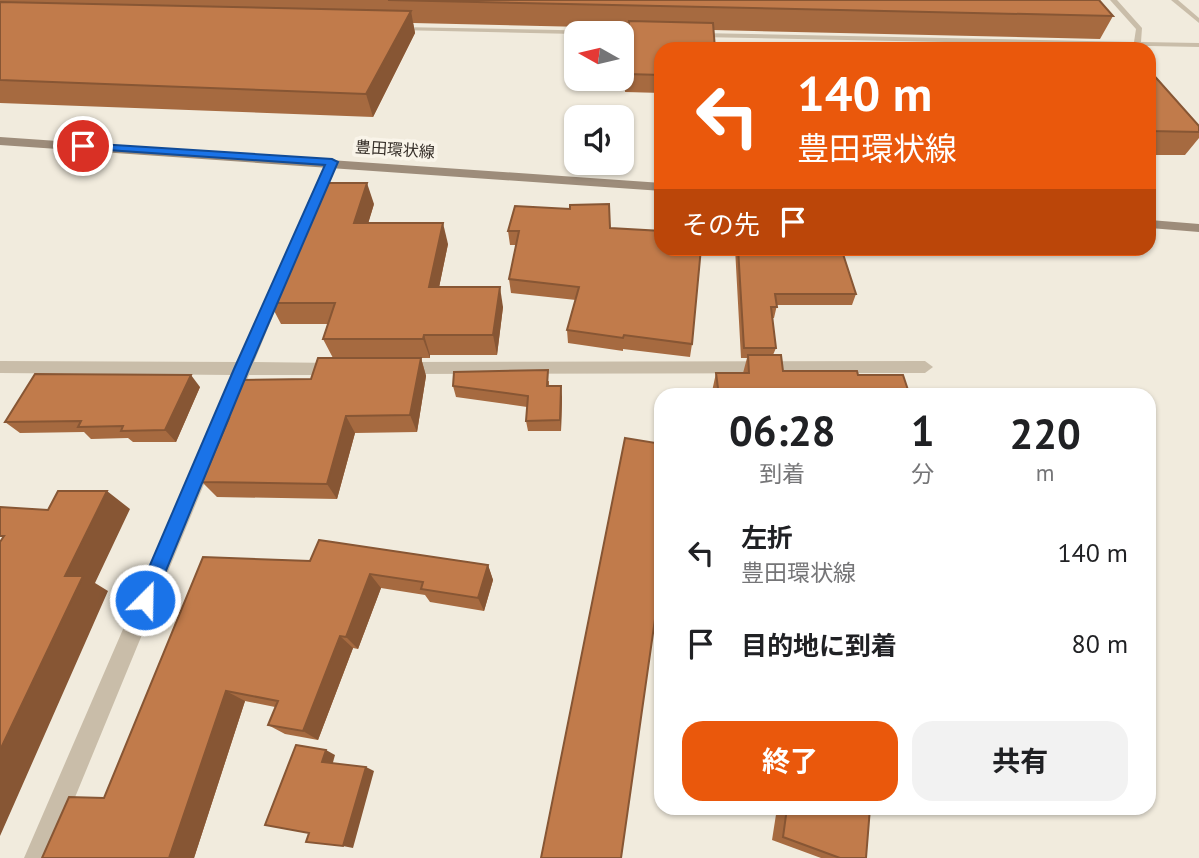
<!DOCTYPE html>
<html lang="ja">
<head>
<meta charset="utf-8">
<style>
  :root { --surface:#fff; --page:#f2f2f2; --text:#202124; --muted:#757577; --accent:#ea580c }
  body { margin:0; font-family:"PT Sans","Noto Sans JP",sans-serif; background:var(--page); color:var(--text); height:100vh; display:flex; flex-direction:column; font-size:26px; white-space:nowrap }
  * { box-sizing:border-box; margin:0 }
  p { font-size:23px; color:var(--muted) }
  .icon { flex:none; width:38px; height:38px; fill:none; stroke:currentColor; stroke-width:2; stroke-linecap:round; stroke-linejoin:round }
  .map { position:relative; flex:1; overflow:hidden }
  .panel { position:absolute; left:654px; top:388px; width:502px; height:427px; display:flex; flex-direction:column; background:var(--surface); border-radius:21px; box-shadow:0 2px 5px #0004 }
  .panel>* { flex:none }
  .hud { position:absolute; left:654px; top:42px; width:502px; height:214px; border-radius:21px; box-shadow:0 2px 5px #0004; background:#ea580c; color:#fff; overflow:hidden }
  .needle { width:46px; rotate:278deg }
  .controls { position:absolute; left:564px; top:21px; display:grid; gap:14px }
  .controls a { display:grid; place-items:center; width:70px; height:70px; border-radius:14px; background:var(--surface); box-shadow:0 2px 5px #0004; font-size:35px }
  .pin { position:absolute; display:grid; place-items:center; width:60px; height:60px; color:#fff; margin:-30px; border:4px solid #fff; border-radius:50%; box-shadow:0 2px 7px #0007 }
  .me { position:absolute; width:77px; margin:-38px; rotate:23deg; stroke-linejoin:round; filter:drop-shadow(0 0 5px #0008) }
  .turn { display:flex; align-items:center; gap:24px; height:147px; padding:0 28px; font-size:32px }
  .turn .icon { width:91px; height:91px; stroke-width:2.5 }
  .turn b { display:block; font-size:49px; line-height:60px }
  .then { display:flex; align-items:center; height:66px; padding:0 28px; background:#0003; gap:14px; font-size:26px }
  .eta { display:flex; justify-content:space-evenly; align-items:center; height:119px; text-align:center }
  .eta b { font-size:42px; font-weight:700; line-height:49px }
  .action { display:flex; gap:14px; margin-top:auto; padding:14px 28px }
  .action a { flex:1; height:80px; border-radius:21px; background:var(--accent); color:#fff; font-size:28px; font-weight:700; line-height:80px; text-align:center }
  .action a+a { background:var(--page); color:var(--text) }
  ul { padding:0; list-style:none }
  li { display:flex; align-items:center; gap:21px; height:91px; padding:0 28px }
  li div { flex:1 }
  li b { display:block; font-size:26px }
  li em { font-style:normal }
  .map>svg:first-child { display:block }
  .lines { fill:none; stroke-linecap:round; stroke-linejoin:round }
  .lane { fill:#c9bda9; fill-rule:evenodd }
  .street { fill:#c9bda9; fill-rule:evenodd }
  .secondary { fill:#9d8c7a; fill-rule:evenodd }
  .wall { fill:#a66a40 }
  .shaded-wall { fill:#875634 }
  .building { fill:#c17b4b; stroke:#875634; stroke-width:2 }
  .route { fill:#1a73e8; stroke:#114b97; stroke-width:2 }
  .labels { text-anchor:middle; stroke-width:7; stroke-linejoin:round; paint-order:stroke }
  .far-street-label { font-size:16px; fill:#362f29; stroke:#f9f4e9 }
</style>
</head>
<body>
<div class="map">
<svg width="1199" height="858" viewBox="0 0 1199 858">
  <rect width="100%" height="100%" fill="#f1ebdd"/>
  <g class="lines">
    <!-- lane -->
    <g class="lane">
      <polygon points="1110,0 1117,0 1142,28 1141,42 1199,43 1199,47 699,37 695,35 699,33 1134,42 1136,29"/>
      <polygon points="1171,0 1178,0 1199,18 1199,23"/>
      <polygon points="399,27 608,31 612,33 576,34 397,30 396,29"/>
      <polygon points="621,32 645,32 649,34 645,36 621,36 621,33 618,33"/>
    </g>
    <!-- street -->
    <g class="street">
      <polygon points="332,158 338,162 321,204 319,207 309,207 307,204 326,162"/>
      <polygon points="279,279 286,284 254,362 336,363 344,369 336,375 249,375 50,858 24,858 233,375 0,373 0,361 238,362 272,284"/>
      <polygon points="925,361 933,367 925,373 402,374 394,368 402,362"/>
    </g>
    <!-- secondary -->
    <g class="secondary">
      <polygon points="0,137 662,183 662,191 0,145"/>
      <polygon points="1150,220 1199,224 1199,232 1150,228"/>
    </g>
  </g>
  <!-- wall -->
  <g class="wall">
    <polygon points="0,0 1099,0 1113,16 1100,39 713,30 662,49 662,93 625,92 629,28 413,23 415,33 373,117 0,103"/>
    <polygon points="1150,71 1199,132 1199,138 1185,155 1150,155"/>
    <polygon points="374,204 368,223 448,244 439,287 503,307 497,355 430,355 430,358 421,358 426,376 417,432 355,433 337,499 217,497 202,482 228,420 226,418 311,379 333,358 323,339 328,324 281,324 270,303"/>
    <polygon points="610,228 692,344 690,357 623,349 623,351 568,343 567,330 576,300 511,293 509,279 516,245 510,245 508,231"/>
    <polygon points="735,248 772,248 772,255 856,294 852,305 777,305 774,318 772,318 776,348 773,355 783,371 858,375 910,396 711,396 716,373 743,373 747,358 741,358"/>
    <polygon points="549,381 549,386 562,397 561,431 528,431 526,421 527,407 456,397 453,386"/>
    <polygon points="200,387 176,442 133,442 128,438 91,439 84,432 20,433 5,422"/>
    <polygon points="310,561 488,565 493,580 484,611 430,602 425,595 381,588 358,649 353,648 318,740 285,734 268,725 275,707 245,701 194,858 42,858 104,798"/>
    <polygon points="777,808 870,808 866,858 821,858 772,840"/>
  </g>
  <!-- shaded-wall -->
  <g class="shaded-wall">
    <polygon points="411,11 415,33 373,117 366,94"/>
    <polygon points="367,183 374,204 362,244 354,223"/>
    <polygon points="443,223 448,244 435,307 429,287"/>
    <polygon points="500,287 503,307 497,355 493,335"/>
    <polygon points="424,335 430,355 430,358 423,339"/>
    <polygon points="421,358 426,376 417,432 410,415"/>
    <polygon points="191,375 200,387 176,442 165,430"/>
    <polygon points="561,386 562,397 561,431 560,420"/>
    <polygon points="346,416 355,433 337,499 327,484"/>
    <polygon points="107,491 130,509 95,583 108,591 0,836 0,750 65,576"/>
    <polygon points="488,565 493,580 484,611 478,598"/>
    <polygon points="370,574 381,588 358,649 346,637"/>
    <polygon points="340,636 353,648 318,740 303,731"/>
    <polygon points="226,691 245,701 194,858 169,858"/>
    <polygon points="326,750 335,755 332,766 322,762"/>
    <polygon points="366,767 374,771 353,848 343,846"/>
  </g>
  <!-- building -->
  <g class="building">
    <polygon points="388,0 1099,0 1113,16"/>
    <polygon points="0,2 411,11 366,94 0,80"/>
    <polygon points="629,21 713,23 715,49 662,49 662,75 626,74"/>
    <polygon points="1150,71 1199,126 1199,132 1150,131"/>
    <polygon points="319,183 367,183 354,223 443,223 429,287 500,287 493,335 424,335 423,339 323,339 335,303 270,303"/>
    <polygon points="609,204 610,228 662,231 662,248 701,248 692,344 624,335 623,338 567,330 579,287 509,279 519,231 508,231 515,206 570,209 570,205"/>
    <polygon points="738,248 772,248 772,255 843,254 856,294 775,294 777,307 771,307 776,348 744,348"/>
    <polygon points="748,355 781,355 783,371 857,371 858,375 903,375 910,396 719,396 716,373 749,373"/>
    <polygon points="318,358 421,358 410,415 346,416 327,484 202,482 229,418 226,418 241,380 311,379"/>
    <polygon points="548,370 547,386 561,386 560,420 526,421 528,396 453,386 454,372"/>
    <polygon points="35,374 191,375 165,430 121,431 123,426 78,427 81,421 5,422"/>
    <polygon points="625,438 662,444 662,570 621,858 541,858"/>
    <polygon points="58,491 107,491 65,576 83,576 0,750 0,542 4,536 0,536 0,507 48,510"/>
    <polygon points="319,540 488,565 478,598 421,589 423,582 370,574 346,637 340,636 303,731 268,725 278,701 226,691 169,858 42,858 69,797 104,798 203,557 310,561"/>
    <polygon points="296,745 326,750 322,762 366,767 343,846 306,842 309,833 265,825"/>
    <polygon points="787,808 870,808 866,858 840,858 783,837"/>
  </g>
  <!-- route -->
  <polygon class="route" points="83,143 332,159 338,162 249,369 151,607 145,610 138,607 135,600 234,369 325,165 79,148 79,144"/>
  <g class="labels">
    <!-- far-street labels -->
    <g class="far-street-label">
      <text transform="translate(395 149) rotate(4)" y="6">豊田環状線</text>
    </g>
  </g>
</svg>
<div class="controls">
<a><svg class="needle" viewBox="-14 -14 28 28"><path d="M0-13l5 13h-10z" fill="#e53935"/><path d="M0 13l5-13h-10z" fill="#757577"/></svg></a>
<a><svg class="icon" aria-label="sound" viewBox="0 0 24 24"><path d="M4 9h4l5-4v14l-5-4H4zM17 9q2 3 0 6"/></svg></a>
</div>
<div class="pin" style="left:83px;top:146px;background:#d93025"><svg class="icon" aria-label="arrive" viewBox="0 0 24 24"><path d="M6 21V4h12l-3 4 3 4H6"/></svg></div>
<svg class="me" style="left:145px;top:600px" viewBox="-20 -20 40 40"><circle r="17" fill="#1a73e8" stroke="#fff" stroke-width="3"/><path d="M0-11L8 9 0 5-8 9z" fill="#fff"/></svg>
<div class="hud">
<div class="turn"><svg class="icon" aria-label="left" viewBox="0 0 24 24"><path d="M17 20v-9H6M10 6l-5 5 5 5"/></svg><div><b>140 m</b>豊田環状線</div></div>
<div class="then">その先<svg class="icon" aria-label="arrive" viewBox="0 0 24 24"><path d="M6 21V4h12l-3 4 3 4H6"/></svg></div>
</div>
<section class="panel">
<div class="eta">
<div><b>06:28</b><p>到着</p></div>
<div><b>1</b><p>分</p></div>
<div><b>220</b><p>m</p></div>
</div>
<ul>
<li><svg class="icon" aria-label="left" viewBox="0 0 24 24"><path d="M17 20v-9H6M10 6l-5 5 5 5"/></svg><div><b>左折</b><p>豊田環状線</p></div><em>140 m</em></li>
<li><svg class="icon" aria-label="arrive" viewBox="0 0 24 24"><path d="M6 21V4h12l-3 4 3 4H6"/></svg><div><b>目的地に到着</b></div><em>80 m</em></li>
</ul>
<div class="action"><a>終了</a><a>共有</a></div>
</section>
</div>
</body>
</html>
